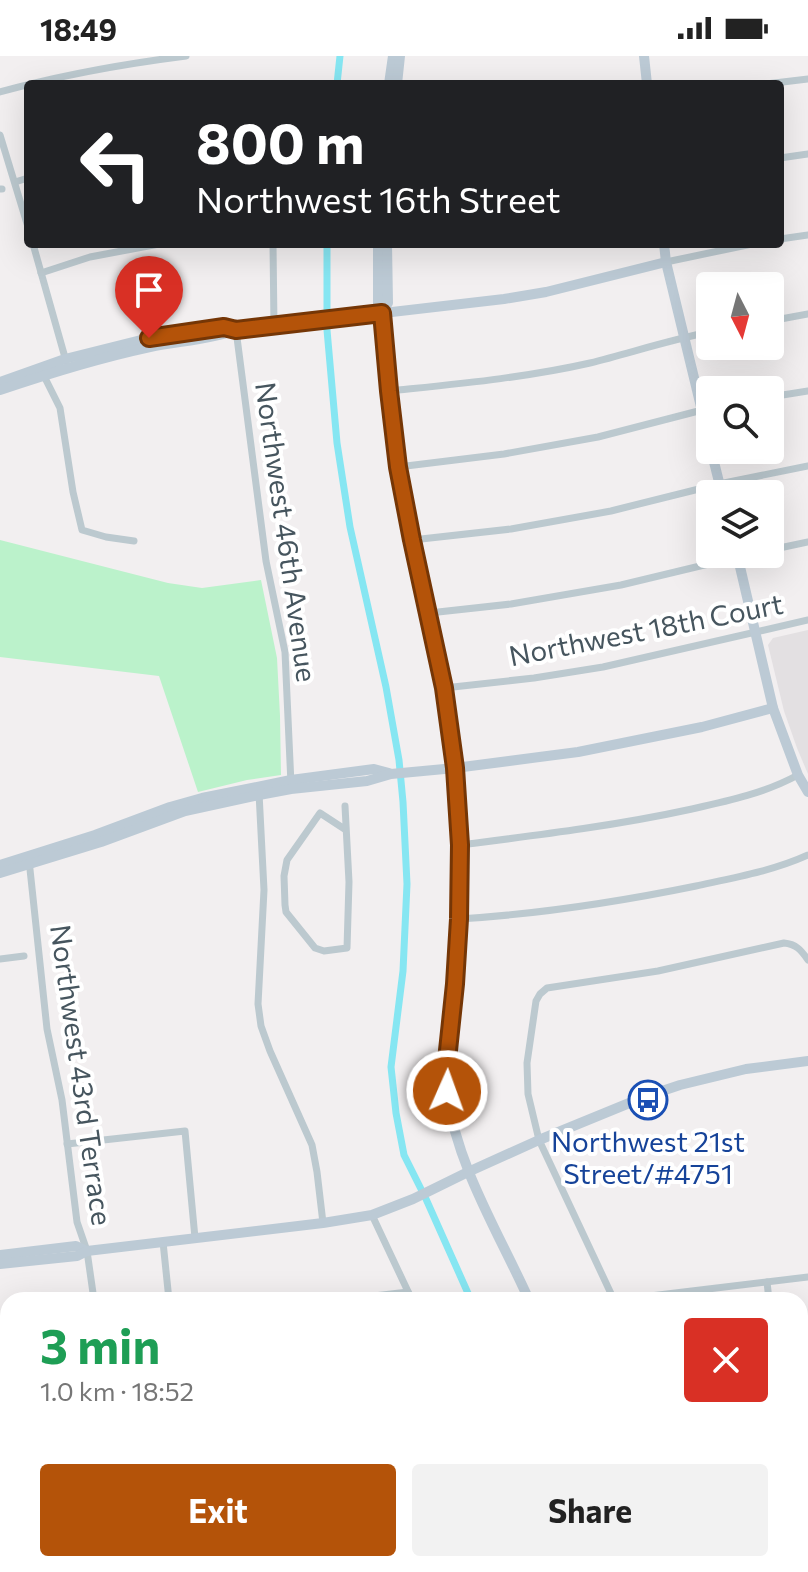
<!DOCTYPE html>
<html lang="en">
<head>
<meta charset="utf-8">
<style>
  :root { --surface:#fff; --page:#f2f2f2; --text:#222; --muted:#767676; --accent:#b45309 }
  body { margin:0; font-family:Commissioner,sans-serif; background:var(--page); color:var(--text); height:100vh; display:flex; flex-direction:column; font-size:30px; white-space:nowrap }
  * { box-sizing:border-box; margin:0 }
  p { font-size:26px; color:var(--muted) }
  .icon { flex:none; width:44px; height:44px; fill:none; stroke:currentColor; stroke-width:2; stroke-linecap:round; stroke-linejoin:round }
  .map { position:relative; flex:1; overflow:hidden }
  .sheet { position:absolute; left:0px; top:1236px; width:808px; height:280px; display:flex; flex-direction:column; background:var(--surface); border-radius:24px 24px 0 0; box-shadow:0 8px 32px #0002 }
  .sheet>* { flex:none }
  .top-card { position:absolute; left:24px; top:24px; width:760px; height:168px; border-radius:8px; box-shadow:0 8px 32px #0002; background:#202124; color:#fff; overflow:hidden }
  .needle { width:52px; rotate:174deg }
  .tools { position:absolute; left:696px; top:216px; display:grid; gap:16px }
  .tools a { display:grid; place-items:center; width:88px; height:88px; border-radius:8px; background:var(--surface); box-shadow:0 8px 32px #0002; font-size:40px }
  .pin { position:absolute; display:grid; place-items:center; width:68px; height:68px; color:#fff; margin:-82px -34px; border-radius:50% 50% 50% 0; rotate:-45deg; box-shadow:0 0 8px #0007 }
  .pin .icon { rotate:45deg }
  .me { position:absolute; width:88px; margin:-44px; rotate:2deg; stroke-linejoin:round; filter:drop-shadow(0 0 6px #0008) }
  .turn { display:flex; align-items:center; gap:28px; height:168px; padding:0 40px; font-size:36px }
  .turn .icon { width:104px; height:104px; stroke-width:2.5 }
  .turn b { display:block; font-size:56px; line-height:68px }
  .round { display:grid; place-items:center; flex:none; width:84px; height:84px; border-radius:8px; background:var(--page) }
  .overview { display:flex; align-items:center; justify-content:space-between; height:136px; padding:0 40px }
  h1 { font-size:48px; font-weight:700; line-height:60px; color:#1e9e55 }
  .primary-button { display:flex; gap:16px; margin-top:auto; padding:16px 40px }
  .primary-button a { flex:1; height:92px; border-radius:8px; background:var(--accent); color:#fff; font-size:32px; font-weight:700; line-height:92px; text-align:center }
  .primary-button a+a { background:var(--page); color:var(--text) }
  .status { display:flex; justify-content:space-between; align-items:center; height:56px; padding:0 40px; background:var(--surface); direction:ltr }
  .status svg { height:22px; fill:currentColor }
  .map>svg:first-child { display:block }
  .education { fill:#e3e0e2 }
  .green { fill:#bbf2cb }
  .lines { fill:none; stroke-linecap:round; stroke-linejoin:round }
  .canal { stroke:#86e6f2; stroke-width:7 }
  .street { stroke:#bcc9cf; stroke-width:7 }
  .secondary { stroke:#bccad5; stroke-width:10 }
  .route-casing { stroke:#753606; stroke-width:20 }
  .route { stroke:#b45309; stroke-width:14 }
  .labels { text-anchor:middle; stroke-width:8; stroke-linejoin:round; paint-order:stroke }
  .street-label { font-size:28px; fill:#46555e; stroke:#fff }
  .transit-label { font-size:28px; fill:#164399; stroke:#fff }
</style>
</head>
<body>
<div class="status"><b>18:49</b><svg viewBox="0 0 49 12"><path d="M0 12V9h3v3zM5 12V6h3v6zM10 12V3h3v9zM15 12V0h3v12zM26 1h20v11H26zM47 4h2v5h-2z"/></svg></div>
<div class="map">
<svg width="808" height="1516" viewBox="0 0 808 1516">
  <rect width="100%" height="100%" fill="#f2eff0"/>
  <!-- education -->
  <polygon class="education" points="808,574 808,718 797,692 784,655 768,589 773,582"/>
  <!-- green -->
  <polygon class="green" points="0,484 168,527 202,532 261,524 277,602 280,660 281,719 247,724 198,736 159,620 0,601"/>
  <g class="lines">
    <!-- canal -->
    <g class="canal">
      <polyline points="337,28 340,0"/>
      <polyline points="327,188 327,274 337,387 350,471 386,631 399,704 403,746 407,828 403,915 391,1011 396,1057 404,1099 426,1143 471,1244"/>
    </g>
    <!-- street -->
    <g class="street">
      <polyline points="766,28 808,23"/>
      <path d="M0 36C61 19 123 8 186 0"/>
      <polyline points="0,79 28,171"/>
      <polyline points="780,102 808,98"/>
      <polyline points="15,126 28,122"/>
      <polyline points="0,133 2,133"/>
      <polyline points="780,183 808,179"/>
      <polyline points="33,188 66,305"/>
      <polyline points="273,188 274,270"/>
      <polyline points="666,206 752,188"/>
      <polyline points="41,217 90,201 159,188"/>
      <polyline points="770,265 808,258"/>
      <polyline points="236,274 266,505 285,596 291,728"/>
      <polyline points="42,316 60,352 73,436 82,474 106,481 134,485"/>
      <path d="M389 335C456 328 524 322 590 307 630 297 669 284 710 276"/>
      <polyline points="770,341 808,335"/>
      <polyline points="398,411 504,398 598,381 710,352"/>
      <polyline points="412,484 511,473 611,455 719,428 808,410"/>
      <polyline points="770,494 808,486"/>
      <polyline points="429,557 511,548 621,529 750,498"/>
      <polyline points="444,632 534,622 603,611 808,564"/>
      <polyline points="259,737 264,834 258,948 261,970 270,995 312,1089 317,1116 323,1167"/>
      <polyline points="345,750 349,826 347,892 324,895 315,892 286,856 285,849 284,820 287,804 320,757 346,774"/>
      <path d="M460 789C539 779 614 770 692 753 728 745 765 737 798 719"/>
      <polyline points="29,804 47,973 62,1044 77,1166 87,1195 94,1244"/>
      <path d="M459 863C539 858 618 846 696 830 733 822 773 815 808 799"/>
      <polyline points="0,903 24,900"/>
      <polyline points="67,1088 185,1075 195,1182"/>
      <polyline points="372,1159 412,1244"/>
      <polyline points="163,1186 169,1244"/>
      <polyline points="767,1226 769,1244"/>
      <polyline points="340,1244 408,1236"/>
      <path d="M614 1244 539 1084 528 1038 527 1007 536 945 540 938 547 932 658 915 784 887C796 888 801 894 808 904"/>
      <polyline points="617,1244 808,1221"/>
      <polyline points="0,1284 8,1283"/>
      <polyline points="0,1359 8,1358"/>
      <polyline points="0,1434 8,1434"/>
      <polyline points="800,1481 808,1480"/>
      <polyline points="0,1508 8,1507"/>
      <polyline points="126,1508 127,1516"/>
      <polyline points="202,1508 203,1516"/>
      <polyline points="475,1508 475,1516"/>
    </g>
    <!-- secondary -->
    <g class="secondary">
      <polyline points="644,0 647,28"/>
      <polyline points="389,28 393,0"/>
      <polyline points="397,28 400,0"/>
      <path d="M378 188V247L382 257C389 309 390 362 399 414 416 513 444 610 455 711 463 782 462 857 455 928 452 964 443 1001 447 1037 457 1111 499 1177 529 1244"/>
      <polyline points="664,188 666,206 710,388"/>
      <polyline points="382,257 388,247 387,188"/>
      <polyline points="0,326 65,303 149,282 224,271 234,274"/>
      <path d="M0 334C50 317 99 302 150 291 178 285 209 284 236 274L504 243 546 236 666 206"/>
      <polyline points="711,394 722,438"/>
      <polyline points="737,498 773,652 798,719 808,736"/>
      <polyline points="0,809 95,779 170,751 202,742 291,724 374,713 389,717"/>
      <polyline points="0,817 101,786 185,755 259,739 291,733 367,725 391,718 455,712 578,696 702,671 773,652"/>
      <polyline points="0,1199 76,1190 87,1195"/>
      <polyline points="0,1208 77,1200 87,1195 323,1167 372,1159 413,1143 468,1116 539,1084 644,1041 680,1029 746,1013 808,1005"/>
      <polyline points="581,1508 581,1516"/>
    </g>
  </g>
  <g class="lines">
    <defs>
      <polyline id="route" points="149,282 224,271 236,274 382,257 389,335 398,411 412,484 444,632 455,712 460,789 459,863 455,928 447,1004 447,1035"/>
    </defs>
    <!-- route casing -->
    <use href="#route" class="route-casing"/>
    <!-- route -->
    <use href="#route" class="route"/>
  </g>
  <!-- icons -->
  <defs>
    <symbol id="bus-ring" viewBox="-11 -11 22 22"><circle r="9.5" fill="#fff" stroke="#1a4fb4" stroke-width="1.5"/><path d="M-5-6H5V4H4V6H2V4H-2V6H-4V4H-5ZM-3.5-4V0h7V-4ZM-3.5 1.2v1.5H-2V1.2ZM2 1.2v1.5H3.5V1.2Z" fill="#1a4fb4"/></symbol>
  </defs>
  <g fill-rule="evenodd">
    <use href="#bus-ring" x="626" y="1022" width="44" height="44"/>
  </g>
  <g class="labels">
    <!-- street labels -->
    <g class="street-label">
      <text transform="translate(286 476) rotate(82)" y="10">Northwest 46th Avenue</text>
      <text transform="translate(646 574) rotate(-11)" y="10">Northwest 18th Court</text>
      <text transform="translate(81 1019) rotate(82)" y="10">Northwest 43rd Terrace</text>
    </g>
    <!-- transit labels -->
    <g class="transit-label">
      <text x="648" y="1096">Northwest 21st<tspan x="648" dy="32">Street/#4751</tspan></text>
    </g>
  </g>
</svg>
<div class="tools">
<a><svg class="needle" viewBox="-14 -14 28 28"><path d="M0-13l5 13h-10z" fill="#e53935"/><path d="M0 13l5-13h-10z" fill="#767676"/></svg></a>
<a><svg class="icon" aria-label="search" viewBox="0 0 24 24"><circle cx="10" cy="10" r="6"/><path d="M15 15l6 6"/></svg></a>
<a><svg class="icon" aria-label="layers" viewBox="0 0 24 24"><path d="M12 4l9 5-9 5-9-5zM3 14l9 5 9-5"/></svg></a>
</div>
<div class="pin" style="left:149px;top:282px;background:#d93025"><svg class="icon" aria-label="arrive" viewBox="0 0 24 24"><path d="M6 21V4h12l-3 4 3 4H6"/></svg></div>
<svg class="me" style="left:447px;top:1035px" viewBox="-20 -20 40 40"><circle r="17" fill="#b45309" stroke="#fff" stroke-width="3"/><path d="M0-11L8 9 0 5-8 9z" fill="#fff"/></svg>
<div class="top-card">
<div class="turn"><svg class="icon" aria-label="left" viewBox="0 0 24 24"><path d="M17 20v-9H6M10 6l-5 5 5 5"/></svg><div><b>800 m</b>Northwest 16th Street</div></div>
</div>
<section class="sheet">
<div class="overview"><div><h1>3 min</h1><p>1.0 km · 18:52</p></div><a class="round" style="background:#d93025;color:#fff"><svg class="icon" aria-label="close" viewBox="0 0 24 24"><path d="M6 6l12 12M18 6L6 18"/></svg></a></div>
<div class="primary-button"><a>Exit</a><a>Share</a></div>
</section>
</div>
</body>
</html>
